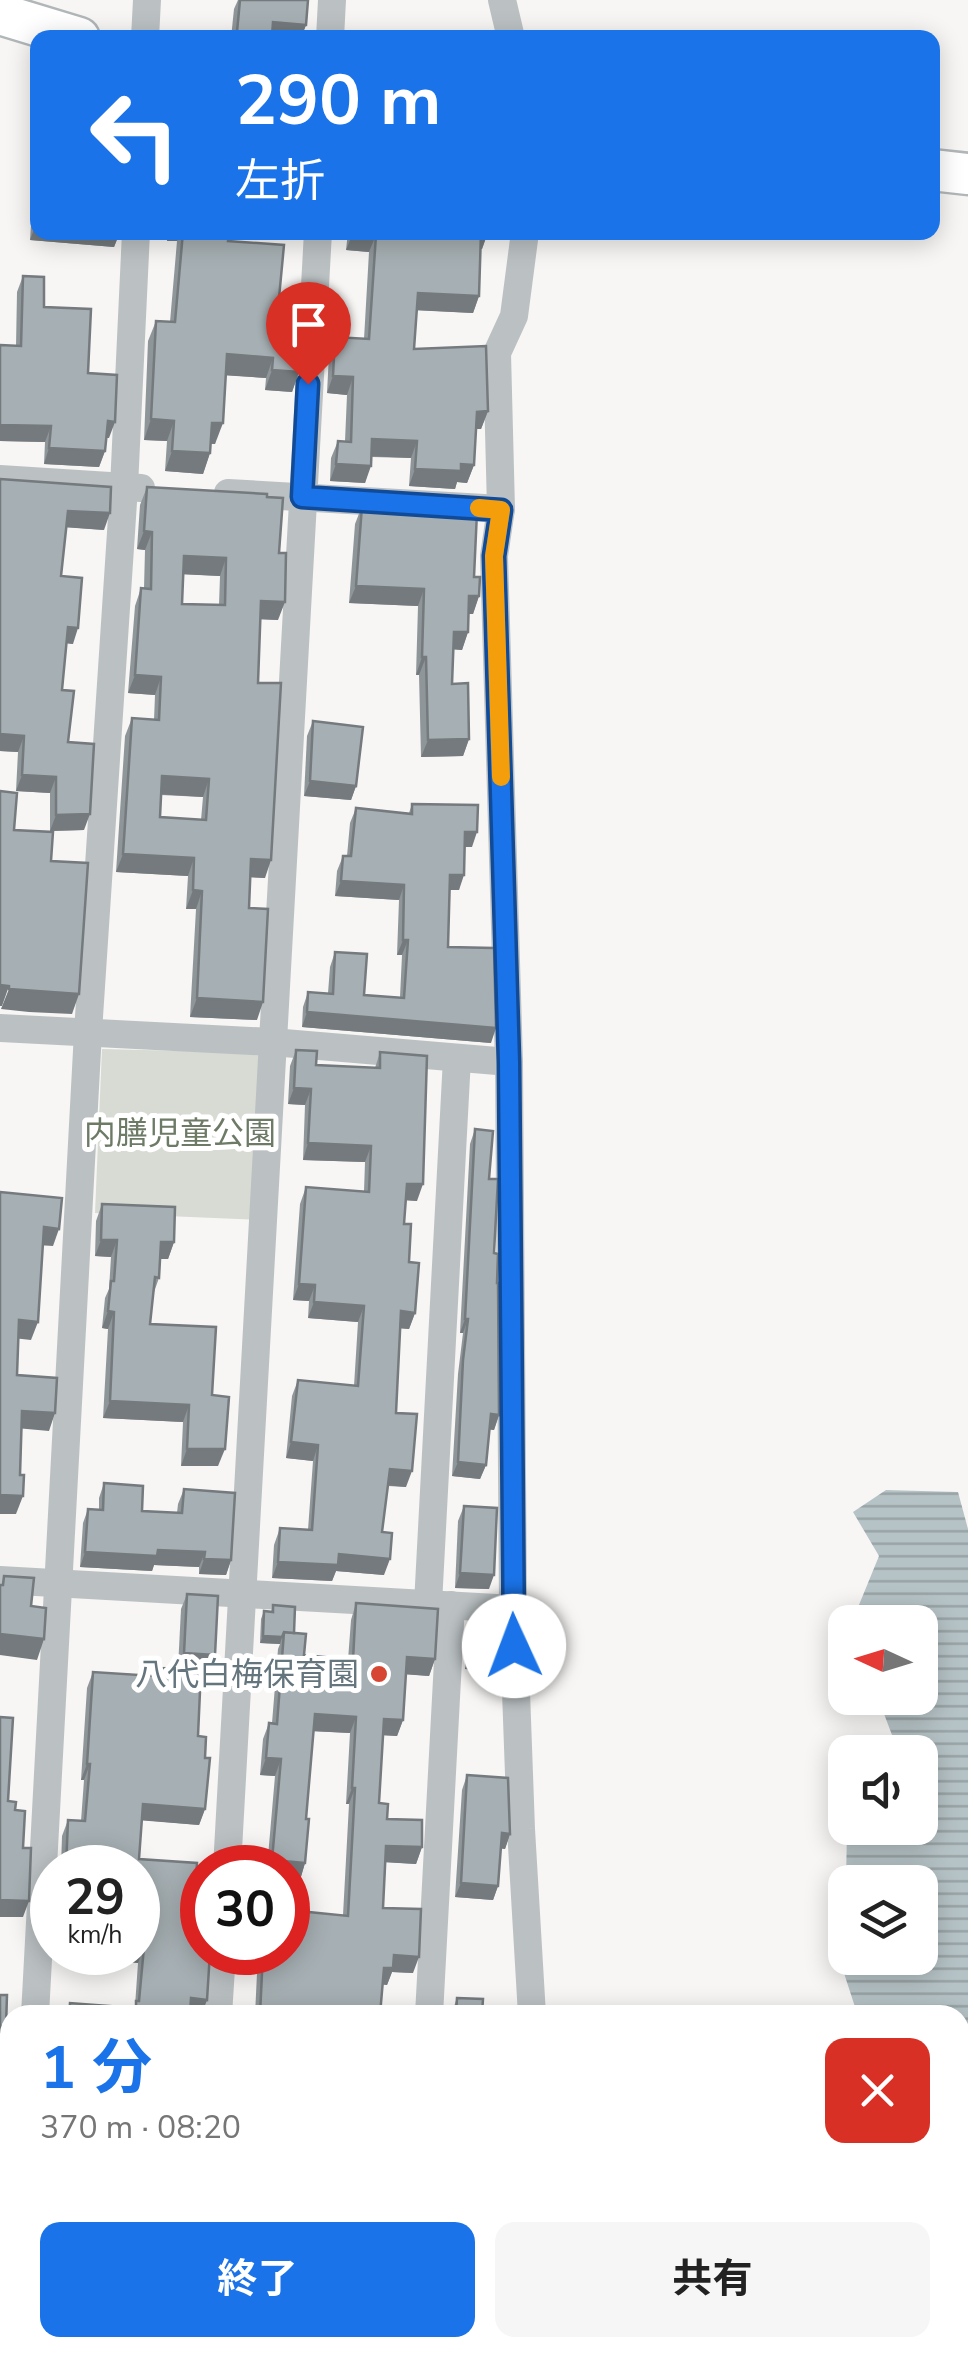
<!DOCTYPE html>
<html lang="ja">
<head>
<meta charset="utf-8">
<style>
  :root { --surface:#fff; --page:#f6f6f6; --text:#222; --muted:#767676; --accent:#1a73e8 }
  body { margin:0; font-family:"Nunito Sans","Noto Sans JP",sans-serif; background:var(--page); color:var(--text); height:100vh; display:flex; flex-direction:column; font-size:38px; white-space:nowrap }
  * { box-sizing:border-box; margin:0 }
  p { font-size:32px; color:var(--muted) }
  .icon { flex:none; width:55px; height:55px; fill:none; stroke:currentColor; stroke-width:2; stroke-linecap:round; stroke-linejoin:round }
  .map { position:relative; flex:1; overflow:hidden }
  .drawer { position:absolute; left:0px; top:2005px; width:970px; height:352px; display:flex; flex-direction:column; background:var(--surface); border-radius:30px 30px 0 0; box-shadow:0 5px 25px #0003 }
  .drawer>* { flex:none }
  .hud { position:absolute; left:30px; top:30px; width:910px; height:210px; border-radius:20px; box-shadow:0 5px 25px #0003; background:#1a73e8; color:#fff; overflow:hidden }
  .needle { width:65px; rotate:274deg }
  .fabs { position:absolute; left:828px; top:1605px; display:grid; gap:20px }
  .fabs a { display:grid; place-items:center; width:110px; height:110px; border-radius:20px; background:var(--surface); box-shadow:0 5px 25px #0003; font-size:50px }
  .speed { position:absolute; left:30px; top:1845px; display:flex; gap:20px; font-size:50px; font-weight:700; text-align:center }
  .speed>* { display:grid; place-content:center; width:130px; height:130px; border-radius:50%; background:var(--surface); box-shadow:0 5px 25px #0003; line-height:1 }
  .speed small { font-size:25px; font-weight:400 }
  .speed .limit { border:15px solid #d22; background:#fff; color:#111 }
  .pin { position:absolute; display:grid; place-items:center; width:85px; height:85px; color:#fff; margin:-102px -42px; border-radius:50% 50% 50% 0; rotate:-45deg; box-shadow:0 0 10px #0007 }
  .pin .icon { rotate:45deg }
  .me { position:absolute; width:110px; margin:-55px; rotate:358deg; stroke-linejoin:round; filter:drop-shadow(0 0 8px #0008) }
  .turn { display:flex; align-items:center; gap:35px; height:210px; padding:0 40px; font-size:45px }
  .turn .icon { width:130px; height:130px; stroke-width:2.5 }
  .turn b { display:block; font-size:70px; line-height:85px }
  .round { display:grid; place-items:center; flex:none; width:105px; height:105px; border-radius:20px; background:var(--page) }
  .summary { display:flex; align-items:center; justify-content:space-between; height:170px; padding:0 40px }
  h1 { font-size:60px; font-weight:700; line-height:75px; color:var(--accent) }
  .button { display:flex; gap:20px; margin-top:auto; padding:20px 40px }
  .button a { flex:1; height:115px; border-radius:20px; background:var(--accent); color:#fff; font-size:40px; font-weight:700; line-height:115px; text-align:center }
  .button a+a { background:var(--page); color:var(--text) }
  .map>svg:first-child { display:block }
  .green { fill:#d7dbd3 }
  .water { fill:url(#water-rules) }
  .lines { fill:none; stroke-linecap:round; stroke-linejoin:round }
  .highway-casing { stroke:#b1b6b8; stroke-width:45 }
  .minor { stroke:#bbc1c3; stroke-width:28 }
  .highway { stroke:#fff; stroke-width:40 }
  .wall { fill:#8f969a; fill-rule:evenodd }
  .shaded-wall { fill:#747a7d }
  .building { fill:#a6afb3; stroke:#747a7d; stroke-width:2.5; fill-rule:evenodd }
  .route-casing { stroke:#114b97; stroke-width:25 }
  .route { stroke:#1a73e8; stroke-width:18 }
  .slow { stroke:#f59e0b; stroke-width:18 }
  .poi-dot { fill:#d74633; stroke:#fff; stroke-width:4 }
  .labels { text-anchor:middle; stroke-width:10; stroke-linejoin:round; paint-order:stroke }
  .park-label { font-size:32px; fill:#6d7a66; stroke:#fff }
  .poi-label { font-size:32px; fill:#64757d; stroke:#fff; text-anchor:end }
</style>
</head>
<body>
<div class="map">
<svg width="968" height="2356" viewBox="0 0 968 2356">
  <defs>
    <pattern id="water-rules" width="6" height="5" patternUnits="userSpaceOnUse" patternTransform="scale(2.5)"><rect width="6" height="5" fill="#b6c3c6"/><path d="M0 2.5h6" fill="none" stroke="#98a3a6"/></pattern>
  </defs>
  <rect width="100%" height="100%" fill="#f7f6f4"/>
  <!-- green -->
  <polygon class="green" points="102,1049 264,1053 259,1220 95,1213"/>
  <!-- water -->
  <polygon class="water" points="886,1490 958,1492 968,1529 968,2356 802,2356 801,2348 960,2348 960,2015 853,2015 856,2010 841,1964 845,1905 845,1958 920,1958 920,1882 846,1882 847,1828 920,1828 920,1752 882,1752 892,1735 878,1698 920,1698 920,1622 852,1622 879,1556 853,1512"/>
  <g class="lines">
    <defs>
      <g id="highway">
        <polyline points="0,14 79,38"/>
        <polyline points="932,170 968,174"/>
      </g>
    </defs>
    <!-- highway casing -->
    <use href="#highway" class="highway-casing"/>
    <!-- minor -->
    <g class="minor">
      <polyline points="502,0 511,38"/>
      <polyline points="145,38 147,0"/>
      <polyline points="330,38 332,0"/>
      <polyline points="525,232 514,316 497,353 501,509 494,556 509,1062 513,1609 521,1829 532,2015"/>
      <polyline points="0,479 141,488"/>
      <polyline points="228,493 501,509"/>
      <polyline points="0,1028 272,1042 509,1062"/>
      <polyline points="0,1580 513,1609"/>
      <polyline points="428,1604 457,1058"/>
      <polyline points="227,1868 318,232"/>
      <polyline points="35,2015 88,1032 124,487 136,232"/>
      <polyline points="218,2015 222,1952"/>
      <polyline points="429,2015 451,1605"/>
      <polyline points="0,2127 10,2127"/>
      <polyline points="564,2348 565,2356"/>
      <polyline points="18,2356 18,2348"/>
      <polyline points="200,2356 200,2348"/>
      <polyline points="409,2356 410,2348"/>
    </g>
    <!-- highway -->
    <use href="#highway" class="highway"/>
  </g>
  <!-- wall -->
  <g class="wall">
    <polygon points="238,0 308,0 306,25 301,38 231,38 234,9"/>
    <polygon points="38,183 38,232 120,232 114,247 30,240 33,194"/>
    <polygon points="168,232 229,232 228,241 279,298 299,372 292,392 265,390 266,378 226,375 215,444 211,444 210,453 203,474 165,471 167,441 144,440 148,341 156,321 170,322 177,241 167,241"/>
    <polygon points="348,232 488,232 482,249 481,249 479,296 473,313 417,310 414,349 488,411 481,429 476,429 474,465 467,483 457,482 455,489 409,486 411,458 372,457 365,483 330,481 331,458 338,441 345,441 347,395 327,393 329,354 335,337 364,339 369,252 346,250"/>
    <polygon points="23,276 88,373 109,438 106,438 105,451 99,467 44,464 45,442 0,441 0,345 16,346 17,292"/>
    <polygon points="0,479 104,530 66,527 61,576 73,644 67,643 62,690 68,742 84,830 50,831 50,793 16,791 18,752 0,751"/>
    <path d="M147 487 279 553 278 620 260 619 258 683 265 878 250 877 249 908 257 1020 190 1017 196 909H186L188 876 116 872 125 736 132 718 154 720 155 695 128 693 135 606 141 588H144L145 550 137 549 140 505ZM183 574 220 576 219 605 182 604ZM161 795 203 797 201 820 160 817Z"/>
    <polygon points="425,504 458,511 479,596 473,614 469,614 468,632 462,650 453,649 452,684 469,739 463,756 421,757 419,675 416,675 418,606 349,603 355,524 362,506 422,512"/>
    <polygon points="313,721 356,786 351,800 304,796 307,736"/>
    <polygon points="412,804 472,847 465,847 459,890 450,890 448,947 491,1043 302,1027 303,1007 308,992 328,993 330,967 335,952 364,995 400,997 402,955 397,955 399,900 335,896 337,871 343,856 347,856 350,823 356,808 409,813"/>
    <polygon points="296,1050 316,1065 375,1068 380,1052 417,1201 406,1200 404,1224 415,1313 409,1329 400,1328 396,1413 406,1487 388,1486 382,1532 384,1575 336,1571 332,1581 272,1578 274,1545 280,1528 308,1530 313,1461 286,1458 292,1396 298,1380 354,1386 358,1322 308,1318 309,1301 293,1300 300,1204 306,1187 364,1191 365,1162 303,1160 305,1105 288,1104 290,1066"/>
    <polygon points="475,1129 489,1179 497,1283 499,1415 494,1430 489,1429 486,1465 480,1479 452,1476 458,1374 463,1333 460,1333 470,1144"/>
    <polygon points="102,1204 174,1242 168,1259 160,1259 159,1278 154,1292 150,1324 212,1395 218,1466 181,1466 183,1422 103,1418 108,1329 102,1328 105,1298 109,1289 111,1257 95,1256 96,1221"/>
    <polygon points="104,1483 142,1511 177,1513 178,1504 184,1489 231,1560 226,1575 199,1574 199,1567 154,1565 152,1571 80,1567 83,1523 88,1509 99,1509 99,1498"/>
    <polygon points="464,1506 489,1589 455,1588 458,1521"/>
    <polygon points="187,1594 210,1670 178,1668 181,1609"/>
    <polygon points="356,1603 435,1659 429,1676 406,1674 403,1720 397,1736 383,1735 379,1803 387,1819 422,1847 416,1864 386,1862 383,1908 413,1973 392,1972 387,1985 382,1984 380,2015 255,2015 258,1952 288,1952 343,1915 349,1804 346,1804 350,1733 313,1731 306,1819 305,1863 300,1880 288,1868 267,1868 275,1776 260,1775 263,1739 269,1723 272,1723 278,1649 280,1644 260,1643 261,1619 264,1611 271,1612 273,1605 294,1633 304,1655 348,1660 351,1620"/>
    <polygon points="472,1620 498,1672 465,1669 467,1632"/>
    <polygon points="155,1668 198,1736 205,1758 205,1809 199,1825 142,1820 139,1859 193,1921 197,1931 207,2000 201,2015 66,2015 70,2003 134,2008 135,2006 138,1963 72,1956 72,1952 138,1952 138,1868 61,1868 62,1836 68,1820 81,1821 84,1780 81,1780 87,1688 93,1672 152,1675"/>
    <polygon points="467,1775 510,1834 505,1849 501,1848 498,1886 493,1900 455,1897 462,1790"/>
    <polygon points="457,1998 482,2015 451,2015"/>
    <polygon points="313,2348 351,2348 350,2356 312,2356"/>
    <polygon points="454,2348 548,2348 547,2356 454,2356"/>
  </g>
  <!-- shaded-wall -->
  <g class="shaded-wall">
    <polygon points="273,22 306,25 301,38 235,38 237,32"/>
    <polygon points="38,219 38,232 120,232 114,247 30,240"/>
    <polygon points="170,232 180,232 177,241 167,241"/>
    <polygon points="481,232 488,232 482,249 475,249"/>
    <polygon points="353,233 376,235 369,252 346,250"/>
    <polygon points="418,293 479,296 473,313 411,310"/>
    <polygon points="227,354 273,358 266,378 220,375"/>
    <polygon points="272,370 299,372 292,392 265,390"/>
    <polygon points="333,376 353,377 347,395 327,393"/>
    <polygon points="488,411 481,429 471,429 477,412"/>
    <polygon points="151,419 174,421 167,441 144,440"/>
    <polygon points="108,421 115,422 109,438 102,437"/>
    <polygon points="212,423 223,423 215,444 205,443"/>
    <polygon points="0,425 51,426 45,442 0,441"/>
    <polygon points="372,439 417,441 411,458 366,456"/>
    <polygon points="49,448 105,451 99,467 44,464"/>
    <polygon points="172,451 210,453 203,474 165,471"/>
    <polygon points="336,464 371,466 365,483 330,481"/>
    <polygon points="461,464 474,465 467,483 457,482 455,489 409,486 415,469"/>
    <polygon points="68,511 110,513 104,530 62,527"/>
    <polygon points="144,531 152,532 145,550 137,549"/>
    <polygon points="184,556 226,558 220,576 177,574"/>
    <polygon points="356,586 424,589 418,606 349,603"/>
    <polygon points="469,596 479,596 473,614 463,614"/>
    <polygon points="261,601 285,602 278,620 254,619"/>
    <polygon points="68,627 78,628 73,644 63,643"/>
    <polygon points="454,632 468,632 462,650 448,649"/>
    <polygon points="422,657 426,657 419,675 416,675"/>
    <polygon points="135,675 161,677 155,695 128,693"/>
    <polygon points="0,734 24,736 18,752 0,751"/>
    <polygon points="469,739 463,756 421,757 428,740"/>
    <polygon points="22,775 56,777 50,793 16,791"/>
    <polygon points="162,776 209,779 203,797 156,794"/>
    <polygon points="310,781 356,786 351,800 304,796"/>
    <polygon points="90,814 84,830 50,831 56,815"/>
    <polygon points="465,832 477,832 472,847 460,847"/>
    <polygon points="123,854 194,858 188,876 116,872"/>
    <polygon points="251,859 271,860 265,878 244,877"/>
    <polygon points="450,875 464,875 459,890 445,890"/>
    <polygon points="341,881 404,885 399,900 335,896"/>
    <polygon points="193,890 202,891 196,909 186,909"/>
    <polygon points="403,940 408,940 402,955 397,955"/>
    <polygon points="0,985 9,986 2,1006 0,1006"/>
    <polygon points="9,989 79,994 72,1014 29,1012 1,1009"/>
    <polygon points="197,998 263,1002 257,1020 190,1017"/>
    <polygon points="307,1012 496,1028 491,1043 302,1027"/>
    <polygon points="294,1088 311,1089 305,1105 288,1104"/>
    <polygon points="308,1143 371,1146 365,1162 303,1160"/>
    <polygon points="407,1184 423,1184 417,1201 401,1200"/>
    <polygon points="44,1227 59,1229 53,1246 37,1245"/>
    <polygon points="101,1240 117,1240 111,1257 95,1256"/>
    <polygon points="161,1242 174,1242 168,1259 155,1259"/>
    <polygon points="299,1284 315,1285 309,1301 293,1300"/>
    <polygon points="314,1302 364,1306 358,1322 308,1318"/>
    <polygon points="108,1311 114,1312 108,1329 102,1328"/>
    <polygon points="401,1311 415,1313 409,1329 396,1328"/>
    <polygon points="465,1319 468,1319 463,1333 460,1333"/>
    <polygon points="19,1320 38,1322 31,1340 13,1338"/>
    <polygon points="110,1401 189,1405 183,1422 103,1418"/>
    <polygon points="22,1411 55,1413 49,1431 16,1428"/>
    <polygon points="491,1414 499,1415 494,1430 485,1429"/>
    <polygon points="291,1442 318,1445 313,1461 286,1458"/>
    <polygon points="187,1449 225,1449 218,1466 181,1466"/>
    <polygon points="458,1462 486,1465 480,1479 452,1476"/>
    <polygon points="390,1469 412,1471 406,1487 384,1485"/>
    <polygon points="0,1495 23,1496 16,1514 0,1514"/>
    <polygon points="158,1550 205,1552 199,1567 154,1565 152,1571 80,1567 85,1552"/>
    <polygon points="339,1554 390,1559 384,1575 336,1571 332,1581 272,1578 278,1562"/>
    <polygon points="204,1559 231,1560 226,1575 199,1574"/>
    <polygon points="460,1573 494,1575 489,1589 455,1588"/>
    <polygon points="0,1634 44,1639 37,1660 0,1655"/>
    <polygon points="263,1636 282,1637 280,1644 260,1643"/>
    <polygon points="184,1653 215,1655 210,1670 178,1668"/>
    <polygon points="407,1657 435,1659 429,1676 401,1674"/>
    <polygon points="470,1657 502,1659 498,1672 465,1669"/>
    <polygon points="315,1714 356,1717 350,1733 309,1731"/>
    <polygon points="384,1719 403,1720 397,1736 378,1735"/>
    <polygon points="266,1758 281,1759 275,1776 260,1775"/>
    <polygon points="87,1764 90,1764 84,1780 81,1780"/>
    <polygon points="352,1788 355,1788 349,1804 346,1804"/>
    <polygon points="143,1804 205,1809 199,1825 137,1820"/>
    <polygon points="502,1833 510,1834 505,1849 497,1848"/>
    <polygon points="386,1846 422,1847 416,1864 381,1862"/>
    <polygon points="272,1860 305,1863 300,1880 288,1879 288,1868 269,1868"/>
    <polygon points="461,1883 498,1886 493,1900 455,1897"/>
    <polygon points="0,1900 29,1901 23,1917 0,1917"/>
    <polygon points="138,1946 144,1947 138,1963 72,1956 73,1952 138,1952"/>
    <polygon points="394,1955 419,1957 413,1973 392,1972 387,1985 378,1984 384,1968"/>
    <polygon points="191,1998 207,2000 201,2015 185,2014"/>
    <polygon points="317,2351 351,2353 350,2356 316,2356"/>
  </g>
  <!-- building -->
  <g class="building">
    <polygon points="240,0 308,0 306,25 273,22 272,36 237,32"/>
    <polygon points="183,232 229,232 228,241 284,245 279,298 303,300 299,372 272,370 273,358 227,354 223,423 212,423 210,453 172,451 174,421 151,419 156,321 175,322"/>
    <polygon points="353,232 481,232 479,296 418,293 414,349 486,346 488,411 477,412 474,465 461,464 461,471 415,469 417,441 372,439 371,466 336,464 338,441 351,442 353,377 333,376 335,337 369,339 376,235"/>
    <polygon points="23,276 44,277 44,307 91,309 88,373 117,375 115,422 108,421 105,451 49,448 51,426 0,425 0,345 21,346"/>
    <polygon points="0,479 111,487 110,513 68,511 61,576 82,578 78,628 68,627 62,690 74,691 68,742 94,744 90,814 56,815 56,777 22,775 24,736 0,734"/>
    <path d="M147 487 267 494V497L283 498 279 553H286L285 602 261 601 258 683H281L271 860 251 859 249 908 268 909 263 1002 197 998 202 891 193 890 194 858 123 854 132 718 159 720 161 677 135 675 141 588 151 589 152 532 144 531ZM184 556 226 558 225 605 182 604ZM162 776 209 779 206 820 160 817Z"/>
    <polygon points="425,504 458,506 458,511 477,512 474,577 480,577 479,596 469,596 468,632 454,632 452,684 468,683 469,739 428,740 426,657 422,657 424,589 356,586 362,506 424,512"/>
    <polygon points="313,721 363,727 356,786 310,781"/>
    <polygon points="0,791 17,793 14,830 53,832 51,861 88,863 79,994 9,989 9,986 0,985"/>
    <polygon points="412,804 478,805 477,832 465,832 464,875 450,875 448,947 494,948 496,1028 307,1012 308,992 333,994 335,952 367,954 364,995 404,998 408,940 403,940 404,885 341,881 343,856 351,856 356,808 412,814"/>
    <polygon points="296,1050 317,1051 316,1065 380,1068 380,1052 427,1056 423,1184 407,1184 404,1224 411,1224 409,1262 419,1263 415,1313 401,1311 396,1413 417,1414 412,1471 390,1469 382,1532 392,1533 390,1559 339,1554 338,1565 278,1562 280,1528 312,1530 318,1445 291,1442 298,1380 358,1386 364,1306 314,1302 315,1285 299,1284 306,1187 369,1192 371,1146 308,1143 311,1089 294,1088"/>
    <polygon points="475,1129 493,1131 489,1179 498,1179 494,1253 498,1254 497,1283 498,1283 499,1415 491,1414 486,1465 458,1462 463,1360 468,1319 465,1319"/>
    <polygon points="0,1192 62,1198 59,1229 44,1227 38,1322 19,1320 17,1375 57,1378 55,1413 22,1411 20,1475 24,1475 23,1496 0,1495"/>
    <polygon points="102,1204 175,1207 174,1242 161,1242 159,1278 155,1277 150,1324 216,1327 212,1395 229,1397 225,1449 187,1449 189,1405 110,1401 114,1312 108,1311 111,1281 114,1281 117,1240 101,1240"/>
    <polygon points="104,1483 143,1486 142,1511 182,1513 184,1489 235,1493 231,1560 204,1559 205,1552 158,1550 157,1556 85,1552 88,1509 103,1510"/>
    <polygon points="464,1506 497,1508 494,1575 460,1573"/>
    <polygon points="4,1576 34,1578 31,1606 46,1608 44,1639 0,1634 0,1585 3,1585"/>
    <polygon points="187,1594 218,1596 215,1655 184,1653"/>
    <polygon points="356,1603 438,1609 435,1659 407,1657 403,1720 384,1719 379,1803 388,1804 387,1819 422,1820 422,1847 386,1846 383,1908 421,1909 419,1957 394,1955 393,1968 384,1968 380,2015 260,2015 263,1952 288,1952 288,1910 348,1916 355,1788 352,1788 356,1717 315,1714 306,1819 309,1819 305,1863 272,1860 281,1759 266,1758 269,1723 277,1724 284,1632 306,1634 304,1655 353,1660"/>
    <polygon points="273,1605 295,1607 294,1633 284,1632 282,1637 263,1636 264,1611 273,1612"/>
    <polygon points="472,1620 501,1622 502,1659 470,1657"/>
    <polygon points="155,1668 201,1669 198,1736 206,1737 205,1758 210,1758 205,1809 143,1804 139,1859 197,1863 193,1921 198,1921 197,1931 202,1931 202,1952 210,1952 207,2000 191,1998 190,2015 69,2015 70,2003 136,2008 136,2001 139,2001 144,1947 138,1946 138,1868 66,1868 68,1820 85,1821 90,1764 87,1764 93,1672 154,1676"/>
    <polygon points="0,1717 13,1718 8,1801 16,1802 15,1810 25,1811 23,1848 31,1848 29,1901 0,1900"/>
    <polygon points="467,1775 508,1778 510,1834 502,1833 498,1886 461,1883"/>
    <polygon points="0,1995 7,1995 6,2027 2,2026 0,2066"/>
    <polygon points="457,1998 483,1999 482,2015 456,2015"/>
    <polygon points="50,2348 156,2348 155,2356 49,2356"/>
    <polygon points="252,2348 301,2349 301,2356 251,2356"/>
    <polygon points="318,2348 351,2348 351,2353 317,2351"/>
    <polygon points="459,2348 548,2348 547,2356 458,2356"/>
  </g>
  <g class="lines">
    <defs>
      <polyline id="route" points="308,384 302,497 501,510 494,556 509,1062 514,1646"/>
    </defs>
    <!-- route casing -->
    <use href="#route" class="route-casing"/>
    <!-- route -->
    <use href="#route" class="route"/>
    <!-- slow -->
    <polyline class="slow" points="479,508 501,510 494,556 501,777"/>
  </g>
  <!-- markers -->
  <circle class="poi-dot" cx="379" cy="1674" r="10"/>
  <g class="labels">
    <!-- park labels -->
    <g class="park-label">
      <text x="180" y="1144">内膳児童公園</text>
    </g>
    <!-- poi labels -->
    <g class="poi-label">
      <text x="359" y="1685">八代白梅保育園</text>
    </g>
  </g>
</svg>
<div class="fabs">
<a><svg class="needle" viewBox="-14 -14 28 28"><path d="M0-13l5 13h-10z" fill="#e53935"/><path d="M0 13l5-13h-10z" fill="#767676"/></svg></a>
<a><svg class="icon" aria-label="sound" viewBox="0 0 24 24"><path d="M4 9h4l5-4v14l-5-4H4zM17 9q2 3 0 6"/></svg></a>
<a><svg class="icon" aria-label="layers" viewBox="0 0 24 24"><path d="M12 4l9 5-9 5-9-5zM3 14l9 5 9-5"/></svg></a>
</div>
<div class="speed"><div>29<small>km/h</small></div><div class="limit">30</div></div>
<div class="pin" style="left:308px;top:384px;background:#d93025"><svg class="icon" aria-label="arrive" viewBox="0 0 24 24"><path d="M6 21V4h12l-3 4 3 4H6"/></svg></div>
<svg class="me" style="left:514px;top:1646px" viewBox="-20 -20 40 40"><circle r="19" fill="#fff"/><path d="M0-13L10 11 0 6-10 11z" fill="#1a73e8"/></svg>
<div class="hud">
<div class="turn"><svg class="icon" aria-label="left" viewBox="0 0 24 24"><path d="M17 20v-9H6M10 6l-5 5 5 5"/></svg><div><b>290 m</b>左折</div></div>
</div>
<section class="drawer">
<div class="summary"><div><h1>1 分</h1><p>370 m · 08:20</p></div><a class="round" style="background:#d93025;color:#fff"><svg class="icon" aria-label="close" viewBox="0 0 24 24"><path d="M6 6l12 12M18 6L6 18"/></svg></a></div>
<div class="button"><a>終了</a><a>共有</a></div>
</section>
</div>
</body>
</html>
